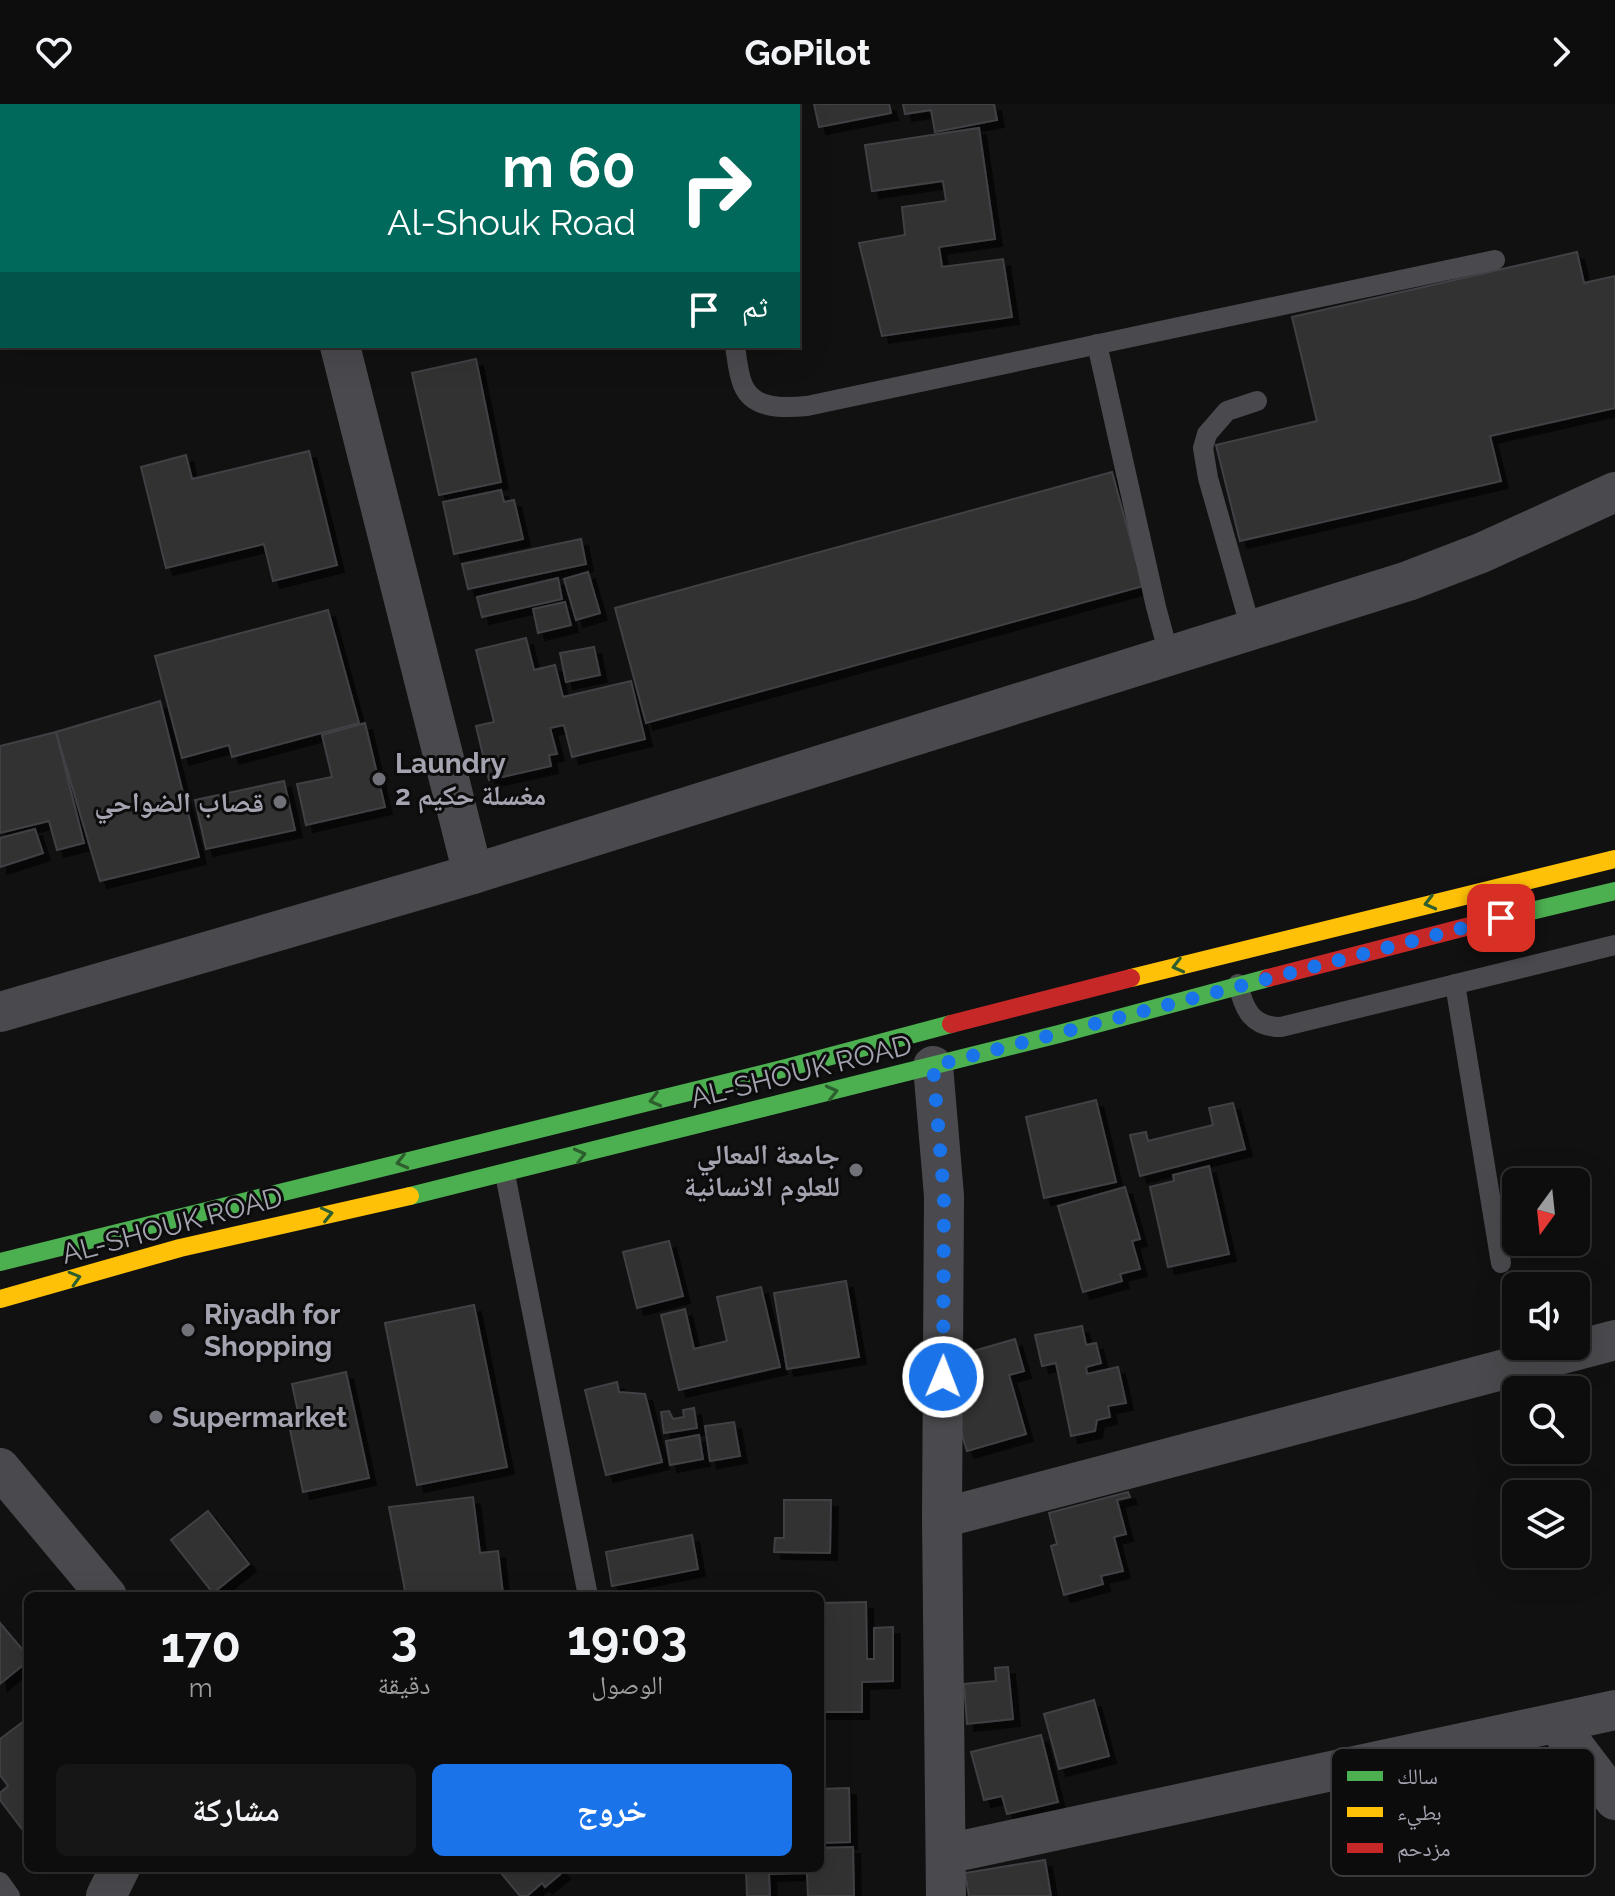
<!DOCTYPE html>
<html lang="ar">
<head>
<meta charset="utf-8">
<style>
  :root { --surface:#0d0d0e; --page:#161617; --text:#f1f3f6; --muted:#9a9c9e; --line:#2d2d2e; --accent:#1a73e8 }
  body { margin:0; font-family:Raleway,"Noto Naskh Arabic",sans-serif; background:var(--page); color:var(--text); direction:rtl; height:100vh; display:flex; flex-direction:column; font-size:30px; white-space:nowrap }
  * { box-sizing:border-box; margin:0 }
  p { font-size:26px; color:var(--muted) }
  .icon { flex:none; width:44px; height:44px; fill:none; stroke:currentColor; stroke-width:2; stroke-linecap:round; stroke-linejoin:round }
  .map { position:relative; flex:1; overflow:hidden; direction:ltr }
  .sheet { position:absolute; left:24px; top:1488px; width:800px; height:280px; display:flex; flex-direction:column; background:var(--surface); border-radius:12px; box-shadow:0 8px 32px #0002,0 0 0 2px var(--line); direction:rtl }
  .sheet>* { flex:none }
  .hud { position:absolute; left:0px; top:0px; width:800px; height:244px; box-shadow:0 8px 32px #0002,0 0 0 2px var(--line); direction:rtl; background:#00695c; color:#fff; overflow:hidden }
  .needle { width:52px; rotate:195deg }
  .buttons { position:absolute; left:1502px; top:1064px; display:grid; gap:16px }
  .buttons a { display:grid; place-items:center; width:88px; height:88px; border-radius:12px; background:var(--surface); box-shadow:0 8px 32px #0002,0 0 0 2px var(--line); font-size:40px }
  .pin { position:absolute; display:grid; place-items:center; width:68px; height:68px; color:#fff; margin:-34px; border-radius:16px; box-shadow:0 4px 12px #0006 }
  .me { position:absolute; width:88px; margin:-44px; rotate:1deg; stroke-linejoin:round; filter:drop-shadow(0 0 6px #0008) }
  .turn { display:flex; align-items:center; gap:28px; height:168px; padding:0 32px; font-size:36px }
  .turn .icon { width:104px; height:104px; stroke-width:2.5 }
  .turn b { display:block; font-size:56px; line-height:68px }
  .then { display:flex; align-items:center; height:76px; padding:0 32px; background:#0003; gap:16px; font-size:30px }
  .eta { display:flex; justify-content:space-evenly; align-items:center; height:136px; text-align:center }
  .eta b { font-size:48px; font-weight:700; line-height:56px }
  .cta { display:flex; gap:16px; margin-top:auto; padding:16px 32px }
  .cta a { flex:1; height:92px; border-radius:12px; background:var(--accent); color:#fff; font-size:32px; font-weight:700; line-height:92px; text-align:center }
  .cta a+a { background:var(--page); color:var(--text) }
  header { display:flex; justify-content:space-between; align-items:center; height:104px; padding:0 32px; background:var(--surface); font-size:36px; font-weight:700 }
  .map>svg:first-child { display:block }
  .building { fill:#303033; stroke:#414145; stroke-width:2; filter:url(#shadow) }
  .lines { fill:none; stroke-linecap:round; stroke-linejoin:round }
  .lane { stroke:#4a494d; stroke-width:20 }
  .street { stroke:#4a494d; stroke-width:40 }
  .fast { stroke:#4caf50; stroke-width:18 }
  .slow { stroke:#ffc107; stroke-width:18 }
  .jam { stroke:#c62828; stroke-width:18 }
  .oneway { stroke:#2c5e2e }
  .route { stroke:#1a73e8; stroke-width:14; stroke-dasharray:0 25.2 }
  .poi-dot { fill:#717179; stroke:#0c0c0d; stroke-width:3 }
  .labels { text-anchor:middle; stroke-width:6; stroke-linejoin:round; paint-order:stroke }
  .poi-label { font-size:28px; font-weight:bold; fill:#a4a4b1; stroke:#0c0c0d; text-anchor:start }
  .street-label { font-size:28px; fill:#a4a4b1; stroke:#0c0c0d }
  .key { fill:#0c0c0d; stroke:#3a3a3e; stroke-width:2 }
  .key-label { font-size:22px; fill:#a4a4b1 }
</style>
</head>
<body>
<header><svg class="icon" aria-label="forward" viewBox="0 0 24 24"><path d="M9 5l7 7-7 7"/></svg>GoPilot<svg class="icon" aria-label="heart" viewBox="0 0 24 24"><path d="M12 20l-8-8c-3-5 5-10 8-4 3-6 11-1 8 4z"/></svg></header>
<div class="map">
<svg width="1615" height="1792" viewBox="0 0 1615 1792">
  <defs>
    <filter id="shadow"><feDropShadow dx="7" dy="7" stdDeviation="0" flood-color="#0009"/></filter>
  </defs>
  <rect width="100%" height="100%" fill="#111112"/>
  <!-- building -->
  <g class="building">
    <rect x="344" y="0" width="138" height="2"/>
    <polygon points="814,0 889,0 891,9 819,23"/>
    <polygon points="903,0 994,0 997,16 935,28 931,6 905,10"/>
    <polygon points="979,24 995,135 939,143 942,163 1003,155 1012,213 882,232 859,139 905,131 902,103 946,97 943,77 872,87 865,41"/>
    <polygon points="1577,148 1584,179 1615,172 1615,304 1490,332 1501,377 1240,437 1216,341 1317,317 1292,213"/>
    <polygon points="476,255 501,378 439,391 412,269"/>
    <polygon points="309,347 337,461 273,477 264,440 166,464 141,363 186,351 192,375"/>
    <polygon points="1112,368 1143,482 646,619 615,504"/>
    <polygon points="501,386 504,398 514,396 523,435 454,450 443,398"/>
    <polygon points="581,435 586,460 468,485 462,460"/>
    <polygon points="588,468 600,509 576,516 564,475"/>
    <polygon points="558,474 562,495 482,513 477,493"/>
    <polygon points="565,498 571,521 538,529 533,505"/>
    <polygon points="328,506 359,619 232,653 229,641 182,654 155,552"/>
    <polygon points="526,534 534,566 555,561 563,593 631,577 645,635 572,653 564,621 550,624 557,650 549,651 551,662 489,676 476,622 494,618 476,546"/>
    <polygon points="594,543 600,571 566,578 560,549"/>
    <polygon points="160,597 199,753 100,777 56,628"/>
    <polygon points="365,619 385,703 306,721 297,680 332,673 322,631"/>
    <polygon points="56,628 84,739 57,746 49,717 0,729 0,642"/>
    <polygon points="284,677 295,726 206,745 195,696"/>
    <polygon points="35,725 43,749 0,763 0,734"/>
    <polygon points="1096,996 1116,1078 1044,1094 1026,1013"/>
    <polygon points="1233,999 1245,1045 1140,1072 1130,1031 1146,1028 1148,1037 1213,1021 1209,1004"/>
    <polygon points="1209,1062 1229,1150 1168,1163 1150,1083 1174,1077 1173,1071"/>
    <polygon points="1125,1083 1140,1135 1132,1137 1140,1165 1120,1170 1122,1177 1083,1188 1058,1102"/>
    <polygon points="669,1137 683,1192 637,1204 623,1148"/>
    <polygon points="846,1177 859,1253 787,1265 774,1189"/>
    <polygon points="761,1183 780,1263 679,1286 661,1211 685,1205 694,1245 727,1237 717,1193"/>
    <polygon points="474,1201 507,1363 417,1381 385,1219"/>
    <polygon points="1082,1222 1086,1241 1096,1239 1101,1259 1086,1263 1087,1270 1118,1263 1126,1299 1108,1302 1110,1313 1097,1316 1095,1327 1071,1332 1056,1259 1042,1262 1035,1231"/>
    <polygon points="1015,1235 1024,1267 1009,1271 1026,1330 967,1347 951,1295 965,1291 953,1253"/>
    <polygon points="346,1268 369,1374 303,1388 287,1311 298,1308 292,1280"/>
    <polygon points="617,1278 619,1288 645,1290 662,1358 606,1371 585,1286"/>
    <polygon points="694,1304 697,1324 664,1329 661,1308 669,1307 673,1315 684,1313 683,1306"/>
    <polygon points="734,1318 740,1352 710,1357 705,1322"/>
    <polygon points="699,1331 703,1355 670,1361 666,1337"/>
    <polygon points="1128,1388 1130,1393 1117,1396 1126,1430 1114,1433 1123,1467 1101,1472 1103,1480 1064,1491 1051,1442 1057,1440 1049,1409"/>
    <polygon points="473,1393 480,1449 498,1447 503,1490 486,1492 406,1492 389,1403"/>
    <polygon points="784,1396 831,1396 830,1449 774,1448 775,1434 784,1434"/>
    <polygon points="208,1407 249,1460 213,1489 171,1436"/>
    <polygon points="692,1431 698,1465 612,1482 606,1448"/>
    <polygon points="866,1498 867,1555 874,1555 874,1524 893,1523 893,1577 862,1578 862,1608 820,1608 820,1499"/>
    <polygon points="0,1519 28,1552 28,1557 0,1580"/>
    <polygon points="1008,1563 1013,1615 967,1620 964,1580 996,1577 995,1564"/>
    <polygon points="1094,1596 1109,1652 1059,1665 1044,1610"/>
    <polygon points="28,1614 28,1733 0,1696 0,1689 8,1682 0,1671 0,1635"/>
    <polygon points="1041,1631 1058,1698 1007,1710 1002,1692 984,1696 971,1648"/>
    <polygon points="849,1684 850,1738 820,1739 820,1685"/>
    <polygon points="853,1743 854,1792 808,1792 807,1769 769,1770 770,1792 747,1792 746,1764 820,1764 820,1744"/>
    <polygon points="1045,1756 1051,1792 969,1792 965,1769"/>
    <polygon points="497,1764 559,1764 563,1768 545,1783 542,1779 527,1792 520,1792"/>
  </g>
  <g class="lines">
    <!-- lane -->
    <g class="lane">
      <polyline points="622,0 623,2"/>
      <polyline points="1097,240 1156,503 1169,551"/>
      <path d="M735 242C737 254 738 270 743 281 753 306 785 304 807 302L1495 156"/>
      <polyline points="1251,525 1208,374 1203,344 1207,330 1227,307 1257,297"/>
      <path d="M1238 880C1244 906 1252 923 1281 923L1615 841"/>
      <polyline points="1455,880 1501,1159"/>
      <polyline points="505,1070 588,1492"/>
      <polyline points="0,1778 10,1792"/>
    </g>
    <!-- street -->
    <g class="street">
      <polyline points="278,0 279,2"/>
      <polyline points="340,242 473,770"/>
      <polyline points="0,908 473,770 1408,477 1481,449 1615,388"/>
      <polyline points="933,962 944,1092 942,1414 946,1792"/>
      <polyline points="0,1364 107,1492"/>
      <polyline points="942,1414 1615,1236"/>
      <polyline points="1557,1620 1615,1696"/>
      <polyline points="946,1750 1615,1606"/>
      <polyline points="106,1792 120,1764"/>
    </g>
    <!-- fast -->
    <g class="fast">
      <polyline points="1489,817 1615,787"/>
      <polyline points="410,1092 1059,930 1268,874"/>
      <polyline points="0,1158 786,964 951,920"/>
    </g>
    <!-- slow -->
    <g class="slow">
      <polyline points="1131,874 1615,755"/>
      <polyline points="0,1195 180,1144 410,1092"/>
    </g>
    <!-- jam -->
    <g class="jam">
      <polyline points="1268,874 1489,817"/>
      <polyline points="951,920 1131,874"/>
    </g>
  </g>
  <!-- one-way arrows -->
  <defs><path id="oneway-chevron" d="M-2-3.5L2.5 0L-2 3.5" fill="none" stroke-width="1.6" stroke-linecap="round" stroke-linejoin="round" transform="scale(2)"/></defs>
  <g class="oneway">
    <use href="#oneway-chevron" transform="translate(1430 799) rotate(166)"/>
    <use href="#oneway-chevron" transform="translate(1178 862) rotate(166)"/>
    <use href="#oneway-chevron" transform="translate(832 988) rotate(-14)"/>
    <use href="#oneway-chevron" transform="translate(655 996) rotate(166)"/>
    <use href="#oneway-chevron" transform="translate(580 1051) rotate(-14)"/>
    <use href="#oneway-chevron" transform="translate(402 1058) rotate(166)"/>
    <use href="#oneway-chevron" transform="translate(327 1110) rotate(-13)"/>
    <use href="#oneway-chevron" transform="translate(75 1174) rotate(-16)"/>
  </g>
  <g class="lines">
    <!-- route -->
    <polyline class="route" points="943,1273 944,1092 933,962 1501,814"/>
  </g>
  <!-- markers -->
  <g class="poi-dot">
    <circle cx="379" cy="675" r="8"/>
    <circle cx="280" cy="698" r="8"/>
    <circle cx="856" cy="1066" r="8"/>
    <circle cx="188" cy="1226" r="8"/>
    <circle cx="156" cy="1313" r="8"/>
  </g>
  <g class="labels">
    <!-- poi labels -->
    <g class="poi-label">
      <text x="395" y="669">Laundry<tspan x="395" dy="32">مغسلة حكيم 2</tspan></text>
      <text x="264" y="708" text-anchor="end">قصاب الضواحي</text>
      <text x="840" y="1060" text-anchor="end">جامعة المعالي<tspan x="840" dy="32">للعلوم الانسانية</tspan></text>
      <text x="204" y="1220">Riyadh for<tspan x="204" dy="32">Shopping</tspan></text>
      <text x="172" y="1323">Supermarket</text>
    </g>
    <!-- street labels -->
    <g class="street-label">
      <text transform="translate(801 967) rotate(-14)" y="10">AL-SHOUK ROAD</text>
      <text transform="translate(172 1121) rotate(-15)" y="10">AL-SHOUK ROAD</text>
    </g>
  </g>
  <!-- legend -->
  <rect x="1331" y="1644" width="264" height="128" rx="12" class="key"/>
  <rect x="1347" y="1667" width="36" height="10" fill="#4caf50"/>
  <rect x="1347" y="1703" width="36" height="10" fill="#ffc107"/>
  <rect x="1347" y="1739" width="36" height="10" fill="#c62828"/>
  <g class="key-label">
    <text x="1397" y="1680">سالك</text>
    <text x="1397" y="1716">بطيء</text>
    <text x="1397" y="1752">مزدحم</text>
  </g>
</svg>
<div class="buttons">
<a><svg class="needle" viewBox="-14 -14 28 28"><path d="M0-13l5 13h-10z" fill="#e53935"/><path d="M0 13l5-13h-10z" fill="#9a9c9e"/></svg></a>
<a><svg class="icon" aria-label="sound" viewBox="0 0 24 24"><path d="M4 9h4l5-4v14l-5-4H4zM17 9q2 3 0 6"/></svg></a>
<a><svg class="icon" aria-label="search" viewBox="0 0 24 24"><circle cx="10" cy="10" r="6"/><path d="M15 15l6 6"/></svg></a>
<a><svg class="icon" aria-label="layers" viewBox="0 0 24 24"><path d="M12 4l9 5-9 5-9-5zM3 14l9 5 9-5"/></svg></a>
</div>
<div class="pin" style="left:1501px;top:814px;background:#d93025"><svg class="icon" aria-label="arrive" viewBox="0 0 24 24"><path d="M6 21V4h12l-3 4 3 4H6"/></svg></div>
<svg class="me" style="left:943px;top:1273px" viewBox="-20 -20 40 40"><circle r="17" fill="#1a73e8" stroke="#fff" stroke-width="3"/><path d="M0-11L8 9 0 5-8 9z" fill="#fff"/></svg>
<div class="hud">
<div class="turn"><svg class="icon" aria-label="right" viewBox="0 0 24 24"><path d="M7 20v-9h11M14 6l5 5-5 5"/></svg><div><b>60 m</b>Al-Shouk Road</div></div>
<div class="then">ثم<svg class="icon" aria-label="arrive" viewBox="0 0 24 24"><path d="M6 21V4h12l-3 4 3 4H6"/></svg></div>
</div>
<section class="sheet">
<div class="eta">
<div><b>19:03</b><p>الوصول</p></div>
<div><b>3</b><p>دقيقة</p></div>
<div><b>170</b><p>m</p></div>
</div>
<div class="cta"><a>خروج</a><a>مشاركة</a></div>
</section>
</div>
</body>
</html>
